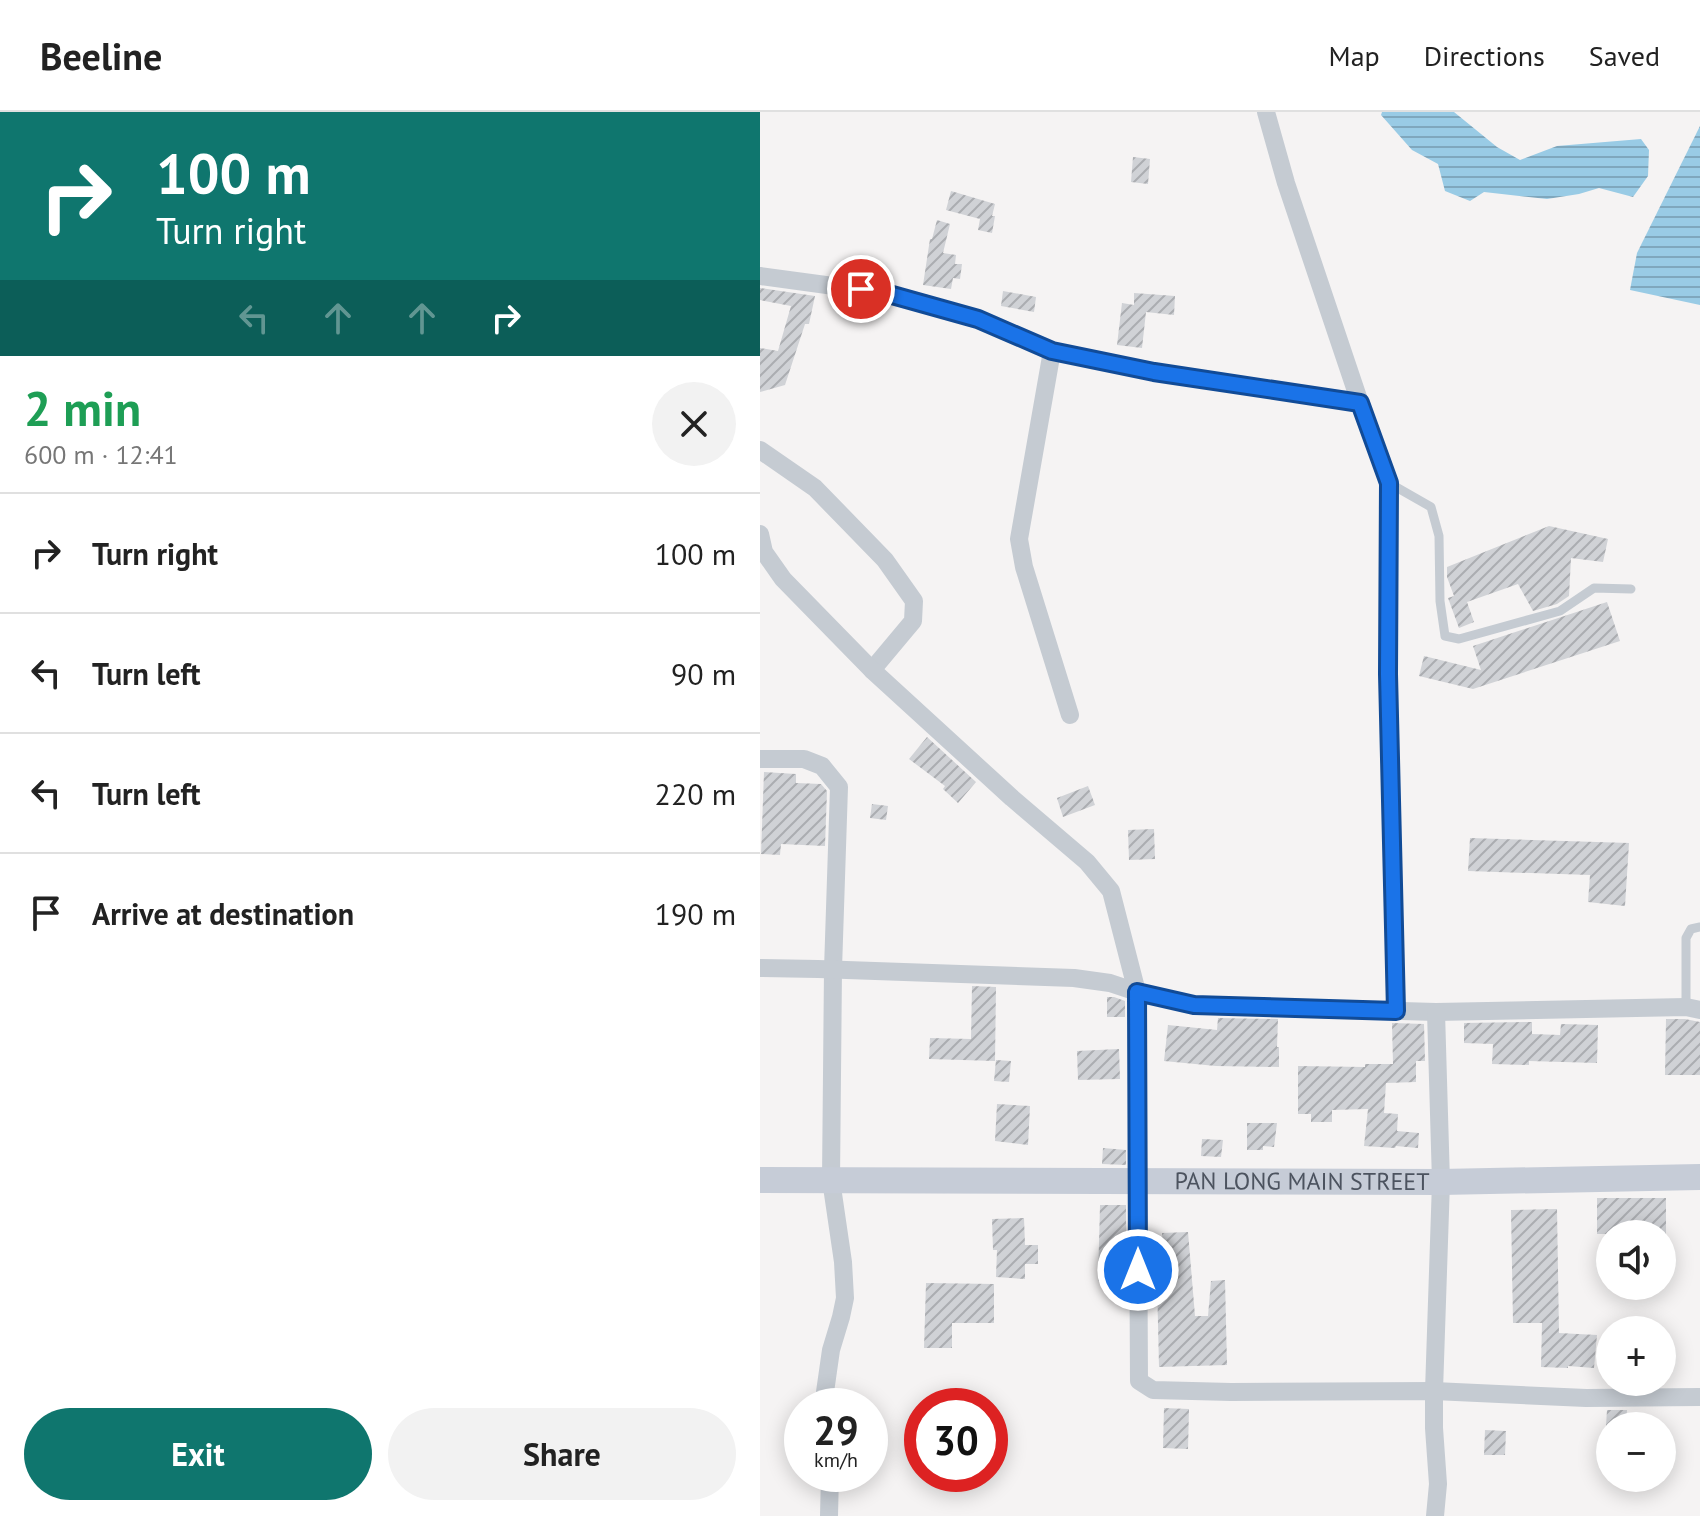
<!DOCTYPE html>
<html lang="en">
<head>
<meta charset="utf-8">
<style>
  :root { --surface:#fff; --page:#f2f2f2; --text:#222; --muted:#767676; --line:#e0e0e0; --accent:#0f766e }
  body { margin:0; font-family:"PT Sans",sans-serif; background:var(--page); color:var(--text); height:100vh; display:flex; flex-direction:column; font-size:30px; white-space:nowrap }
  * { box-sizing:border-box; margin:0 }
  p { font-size:26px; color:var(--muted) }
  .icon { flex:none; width:44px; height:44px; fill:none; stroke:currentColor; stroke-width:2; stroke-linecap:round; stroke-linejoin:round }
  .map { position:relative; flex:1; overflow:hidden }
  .sheet { display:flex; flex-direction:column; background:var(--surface); width:760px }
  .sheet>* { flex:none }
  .banner { background:#0f766e; color:#fff; overflow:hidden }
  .tools { position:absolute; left:836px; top:1108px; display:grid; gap:16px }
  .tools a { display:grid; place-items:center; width:80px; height:80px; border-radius:50%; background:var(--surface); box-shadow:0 4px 20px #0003; font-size:40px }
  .speed { position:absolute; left:24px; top:1276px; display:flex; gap:16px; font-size:40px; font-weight:700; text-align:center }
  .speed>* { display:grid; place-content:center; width:104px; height:104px; border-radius:50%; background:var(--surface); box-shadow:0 4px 20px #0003; line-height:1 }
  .speed small { font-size:20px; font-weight:400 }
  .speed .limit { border:12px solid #d22; background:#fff; color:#111 }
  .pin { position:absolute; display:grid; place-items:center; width:68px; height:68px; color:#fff; margin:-34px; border:4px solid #fff; border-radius:50%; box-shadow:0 2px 8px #0007 }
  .me { position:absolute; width:88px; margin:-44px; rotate:0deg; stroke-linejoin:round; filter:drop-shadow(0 0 6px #0008) }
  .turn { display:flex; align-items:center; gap:28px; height:168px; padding:0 24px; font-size:36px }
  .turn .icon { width:104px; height:104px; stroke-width:2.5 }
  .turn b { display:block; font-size:56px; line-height:68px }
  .lanes { display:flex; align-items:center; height:76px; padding:0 24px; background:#0003; justify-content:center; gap:40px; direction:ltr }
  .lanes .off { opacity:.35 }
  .round { display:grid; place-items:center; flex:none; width:84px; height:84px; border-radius:42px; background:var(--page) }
  .summary { display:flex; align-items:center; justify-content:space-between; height:136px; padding:0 24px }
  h1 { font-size:48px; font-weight:800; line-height:60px; color:#1e9e55 }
  .cta { display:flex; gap:16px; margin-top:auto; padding:16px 24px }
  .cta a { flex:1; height:92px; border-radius:48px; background:var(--accent); color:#fff; font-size:32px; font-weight:800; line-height:92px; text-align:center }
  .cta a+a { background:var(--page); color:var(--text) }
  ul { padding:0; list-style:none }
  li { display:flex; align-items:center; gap:24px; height:120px; padding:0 24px; border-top:2px solid var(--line) }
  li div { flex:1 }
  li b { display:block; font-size:30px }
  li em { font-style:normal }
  header { display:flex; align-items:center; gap:48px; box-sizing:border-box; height:112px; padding:0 40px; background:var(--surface); border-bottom:2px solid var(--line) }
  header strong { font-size:38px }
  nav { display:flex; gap:44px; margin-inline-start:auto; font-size:28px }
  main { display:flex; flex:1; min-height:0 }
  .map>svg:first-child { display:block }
  .water { fill:url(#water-rules) }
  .building { fill:url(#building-hatch) }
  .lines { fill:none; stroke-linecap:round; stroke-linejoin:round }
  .lane { stroke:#c5cbd2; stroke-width:9 }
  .street { stroke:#c5cbd2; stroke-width:18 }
  .secondary { stroke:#c6ccd7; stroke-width:26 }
  .route-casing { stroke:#114b97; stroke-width:20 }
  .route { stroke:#1a73e8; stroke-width:14 }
  .labels { text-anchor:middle; stroke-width:6; stroke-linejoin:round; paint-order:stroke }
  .street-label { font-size:24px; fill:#4c535f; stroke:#fff }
</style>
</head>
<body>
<header>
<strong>Beeline</strong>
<nav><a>Map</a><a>Directions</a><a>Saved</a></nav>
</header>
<main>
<section class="sheet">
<div class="banner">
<div class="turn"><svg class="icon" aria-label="right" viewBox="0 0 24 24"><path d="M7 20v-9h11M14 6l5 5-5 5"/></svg><div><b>100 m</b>Turn right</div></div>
<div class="lanes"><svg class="icon off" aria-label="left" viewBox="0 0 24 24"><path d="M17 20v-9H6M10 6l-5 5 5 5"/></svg><svg class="icon off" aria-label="ahead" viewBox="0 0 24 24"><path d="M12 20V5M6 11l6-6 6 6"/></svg><svg class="icon off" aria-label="ahead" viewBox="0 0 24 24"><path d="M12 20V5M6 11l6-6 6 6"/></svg><svg class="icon" aria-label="right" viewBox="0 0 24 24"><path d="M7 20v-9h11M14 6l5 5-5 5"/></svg></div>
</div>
<div class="summary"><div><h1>2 min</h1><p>600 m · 12:41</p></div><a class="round"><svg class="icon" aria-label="close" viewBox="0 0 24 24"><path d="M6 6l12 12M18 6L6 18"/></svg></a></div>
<ul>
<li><svg class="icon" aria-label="right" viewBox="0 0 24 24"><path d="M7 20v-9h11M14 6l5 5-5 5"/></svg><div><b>Turn right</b></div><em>100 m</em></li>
<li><svg class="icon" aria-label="left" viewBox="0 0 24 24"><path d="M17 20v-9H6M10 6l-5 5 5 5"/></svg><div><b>Turn left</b></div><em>90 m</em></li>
<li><svg class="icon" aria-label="left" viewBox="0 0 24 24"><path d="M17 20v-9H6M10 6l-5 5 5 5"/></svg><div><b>Turn left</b></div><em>220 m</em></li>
<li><svg class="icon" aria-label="arrive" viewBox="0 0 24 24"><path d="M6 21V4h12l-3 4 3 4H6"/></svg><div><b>Arrive at destination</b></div><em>190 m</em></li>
</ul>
<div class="cta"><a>Exit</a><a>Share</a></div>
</section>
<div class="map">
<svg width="940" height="1404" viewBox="0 0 940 1404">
  <defs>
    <pattern id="water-rules" width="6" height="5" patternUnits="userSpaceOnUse" patternTransform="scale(2)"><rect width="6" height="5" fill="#99cbe5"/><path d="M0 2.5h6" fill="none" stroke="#7fa7bd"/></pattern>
    <pattern id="building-hatch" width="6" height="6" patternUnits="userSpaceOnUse" patternTransform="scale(2)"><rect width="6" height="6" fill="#d0d2d6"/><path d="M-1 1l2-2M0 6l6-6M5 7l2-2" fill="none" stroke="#abadb1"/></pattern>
  </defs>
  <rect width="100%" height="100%" fill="#f5f3f3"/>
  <!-- water -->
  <g class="water">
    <polygon points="622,0 694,0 737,35 760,48 797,34 881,27 889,38 888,64 873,85 839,76 819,82 787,87 724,80 710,89 685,79 678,52 652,38 621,3"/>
    <polygon points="940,14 940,193 870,178 877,141"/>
  </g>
  <!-- building -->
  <g class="building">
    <polygon points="373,45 390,47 388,72 371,70"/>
    <polygon points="191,79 235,92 232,104 235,104 232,121 218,118 220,107 186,98"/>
    <polygon points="177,108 190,112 183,141 196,143 195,152 202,152 200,167 193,166 191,177 163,173 170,127 172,127"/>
    <polygon points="0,176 55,184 49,212 45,212 25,273 0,280 0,236 18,239 31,194 0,188"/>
    <polygon points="243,179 276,185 274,200 241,194"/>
    <polygon points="374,181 415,184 414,203 386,200 382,236 357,233 362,191 374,193"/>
    <polygon points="789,414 848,427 843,450 811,446 809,484 797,492 773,499 758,472 707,490 714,510 699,516 688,486 694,484 687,465 687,455"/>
    <polygon points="847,490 860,529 713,577 659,564 664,544 721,558 713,534"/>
    <polygon points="167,625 216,670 198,691 183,677 185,674 149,647"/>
    <polygon points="4,660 36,662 36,671 61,672 67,679 65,734 21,732 20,743 1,742"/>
    <polygon points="328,674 335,693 303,705 297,686"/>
    <polygon points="112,692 128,694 126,708 110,706"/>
    <polygon points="394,717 395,747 369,748 368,718"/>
    <polygon points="710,726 869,731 865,794 828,790 830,763 708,759"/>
    <polygon points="212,874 236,875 235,949 169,947 170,926 211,927"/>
    <polygon points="347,885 354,885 365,889 365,905 347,905"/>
    <polygon points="458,906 518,907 517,935 519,935 519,955 456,954 404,949 408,913 457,918"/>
    <polygon points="906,907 925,907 940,910 940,963 905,963"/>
    <polygon points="772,910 772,922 800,923 801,912 838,913 837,951 769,949 769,953 732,952 733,932 704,931 704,911"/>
    <polygon points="632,911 664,912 665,949 656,949 656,970 626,971 624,1001 638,1002 637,1019 659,1021 658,1036 636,1034 635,1036 604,1034 608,997 572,998 572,1010 551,1010 551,1002 538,1002 538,954 605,955 605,952 633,952"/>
    <polygon points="359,937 360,967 318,968 317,939"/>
    <polygon points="236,948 251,949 249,970 234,969"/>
    <polygon points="237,992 270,994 268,1033 235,1029"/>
    <polygon points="487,1011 517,1011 514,1035 503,1034 503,1038 487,1038"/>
    <polygon points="442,1027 463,1028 461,1045 441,1044"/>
    <polygon points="343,1036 366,1038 366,1053 342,1052"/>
    <rect x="837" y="1086" width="69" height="36"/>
    <polygon points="340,1093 366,1093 366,1170 338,1169"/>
    <polygon points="797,1097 799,1221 837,1223 834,1256 808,1254 808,1256 781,1255 782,1211 753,1211 751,1098"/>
    <polygon points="264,1106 265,1133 278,1133 278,1152 265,1152 265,1167 236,1165 237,1138 233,1138 232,1107"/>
    <polygon points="428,1120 435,1204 448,1204 451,1169 465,1168 467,1253 399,1255 397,1170 406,1170 402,1121"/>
    <polygon points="166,1171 234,1172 234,1211 192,1211 192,1236 164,1236"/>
    <polygon points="404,1296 429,1297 428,1337 403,1336"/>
    <polygon points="847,1298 867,1298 866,1314 846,1314"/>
    <polygon points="725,1318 746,1319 745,1343 724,1343"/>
  </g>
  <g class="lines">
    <!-- lane -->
    <g class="lane">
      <polyline points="629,371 671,395 679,424 680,489 685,524 699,527 800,499 834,476 871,477"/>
      <polyline points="926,895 926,826 931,817 940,815"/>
    </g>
    <!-- street -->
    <g class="street">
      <polyline points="506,0 526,71 600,291 629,371 628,562 636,899"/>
      <polyline points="0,164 125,181 218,207 292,239 394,260 600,291"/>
      <polyline points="292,239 259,427 264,455 310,603"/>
      <polyline points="0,338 55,376 125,448 154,489 153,509 112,558"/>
      <polyline points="0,422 4,440 23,467 112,558 252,686 327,750 351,779 377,880 379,1269 393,1278 471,1280 674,1279 826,1286 940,1285"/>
      <polyline points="0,647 44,647 62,654 79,675 73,857 71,1068 83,1150 85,1186 81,1205 71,1238 63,1294"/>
      <polyline points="0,856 58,857 314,866 350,871 377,880 434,893 676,900 926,895 940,898"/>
      <polyline points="69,1404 70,1362"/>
      <polyline points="675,1404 678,1372 674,1316 674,1279 681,1070 676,900"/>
    </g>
    <!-- secondary -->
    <path class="secondary" id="s1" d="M0 1068 681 1070 940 1065"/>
  </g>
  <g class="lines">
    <defs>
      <polyline id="route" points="101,177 125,181 218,207 292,239 394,260 600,291 629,371 628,562 636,899 434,893 377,880 378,1158"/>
    </defs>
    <!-- route casing -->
    <use href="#route" class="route-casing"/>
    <!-- route -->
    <use href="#route" class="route"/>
  </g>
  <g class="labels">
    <!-- street labels -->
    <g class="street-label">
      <text dy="8" stroke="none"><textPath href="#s1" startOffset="542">PAN LONG MAIN STREET</textPath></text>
    </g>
  </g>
</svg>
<div class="tools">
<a><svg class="icon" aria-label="sound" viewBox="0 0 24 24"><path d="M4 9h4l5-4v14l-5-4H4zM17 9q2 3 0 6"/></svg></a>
<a>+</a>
<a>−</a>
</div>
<div class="speed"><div>29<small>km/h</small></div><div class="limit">30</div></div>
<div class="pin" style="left:101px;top:177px;background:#d93025"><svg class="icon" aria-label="arrive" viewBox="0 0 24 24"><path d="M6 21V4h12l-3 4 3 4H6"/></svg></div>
<svg class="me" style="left:378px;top:1158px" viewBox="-20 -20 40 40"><circle r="17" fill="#1a73e8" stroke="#fff" stroke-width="3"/><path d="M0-11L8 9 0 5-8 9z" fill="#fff"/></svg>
</div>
</main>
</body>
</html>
